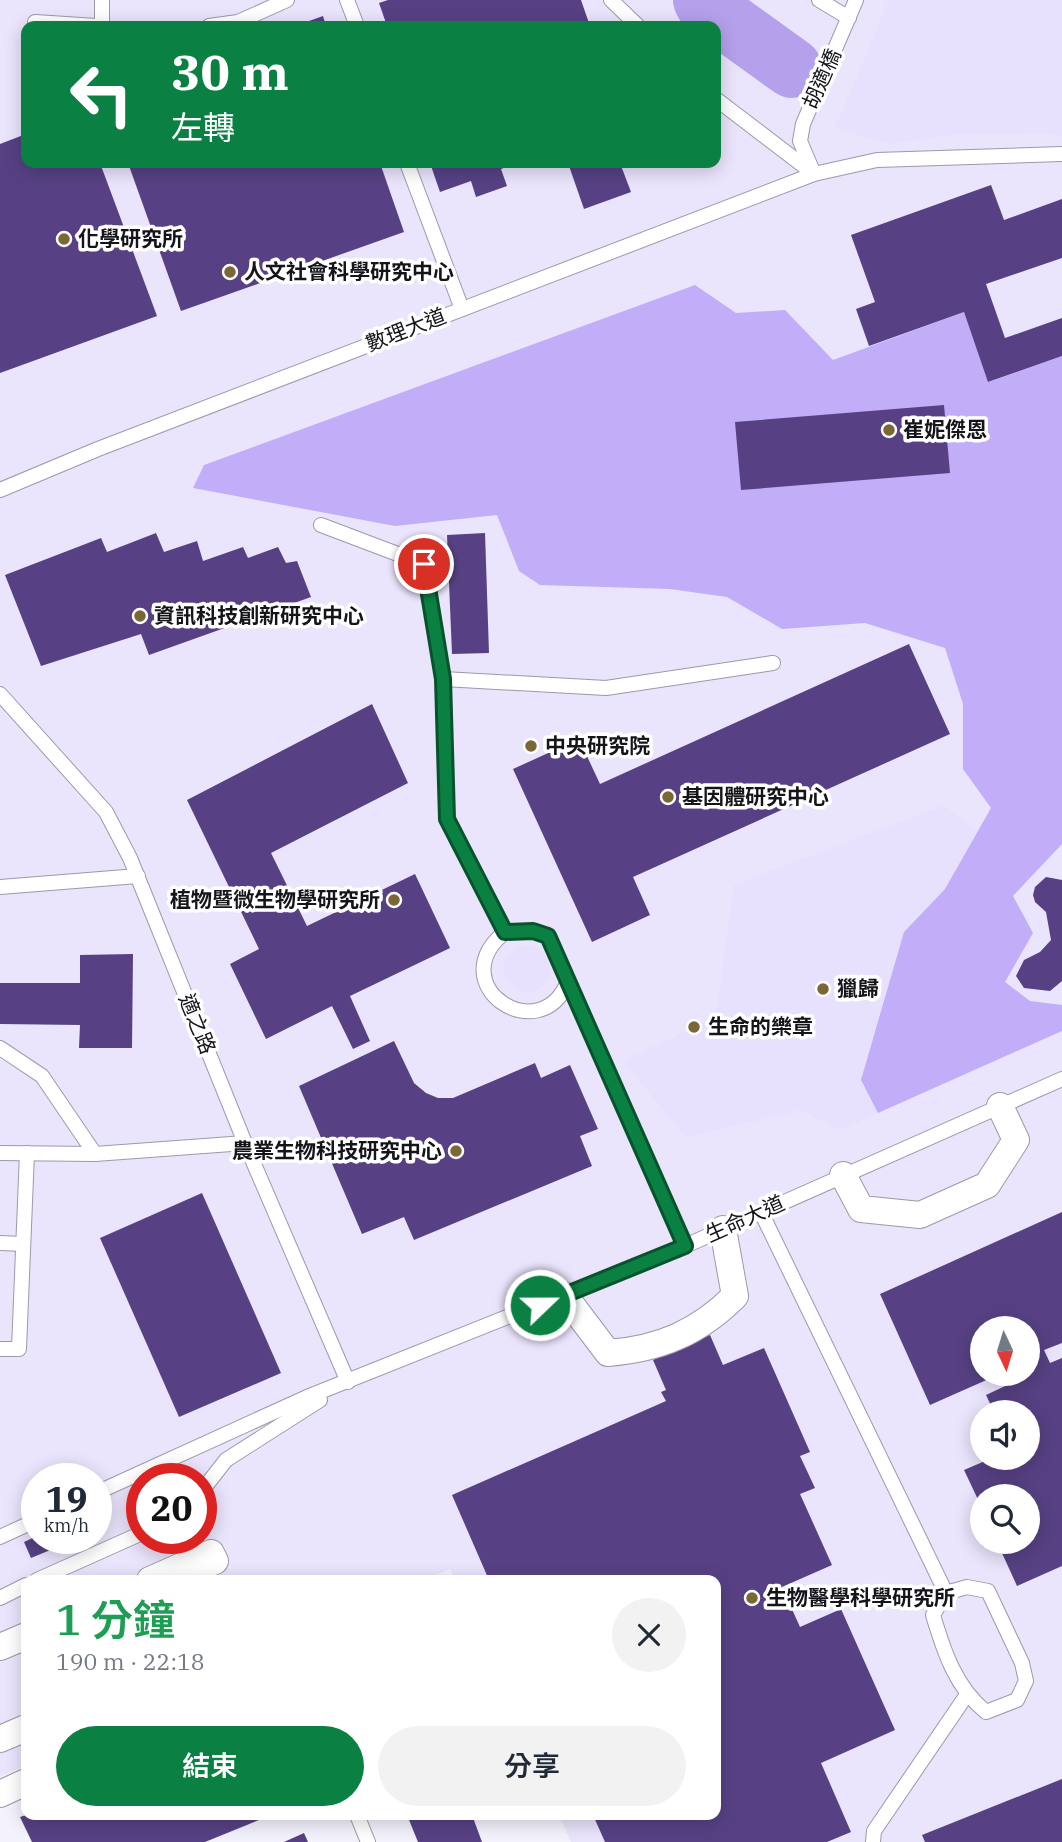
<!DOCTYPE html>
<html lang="zh-TW">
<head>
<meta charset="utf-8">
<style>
  :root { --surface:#fff; --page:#f2f2f3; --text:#1f2937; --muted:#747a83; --accent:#0b8043 }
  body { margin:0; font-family:"IBM Plex Serif","Noto Sans TC",serif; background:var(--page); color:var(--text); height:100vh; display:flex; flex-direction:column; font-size:26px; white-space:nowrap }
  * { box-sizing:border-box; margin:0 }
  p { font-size:23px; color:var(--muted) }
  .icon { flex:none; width:38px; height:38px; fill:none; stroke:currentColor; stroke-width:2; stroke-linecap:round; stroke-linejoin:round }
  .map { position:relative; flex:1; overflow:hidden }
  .drawer { position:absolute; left:21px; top:1575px; width:700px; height:245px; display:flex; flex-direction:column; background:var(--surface); border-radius:14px; box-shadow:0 4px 18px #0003 }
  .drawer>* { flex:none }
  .top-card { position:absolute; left:21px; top:21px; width:700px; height:147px; border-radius:14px; box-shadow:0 4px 18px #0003; background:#0b8043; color:#fff; overflow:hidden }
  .needle { width:46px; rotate:176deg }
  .controls { position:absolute; left:970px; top:1316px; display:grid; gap:14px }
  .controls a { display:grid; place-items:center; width:70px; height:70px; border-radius:50%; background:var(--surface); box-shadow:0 4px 18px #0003; font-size:35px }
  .speed { position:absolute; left:21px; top:1463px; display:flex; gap:14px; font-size:35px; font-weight:700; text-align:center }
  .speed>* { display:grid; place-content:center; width:91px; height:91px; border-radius:50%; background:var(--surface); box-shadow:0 4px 18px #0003; line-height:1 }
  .speed small { font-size:18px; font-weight:400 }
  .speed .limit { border:10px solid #d22; background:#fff; color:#111 }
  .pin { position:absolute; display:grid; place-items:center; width:60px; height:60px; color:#fff; margin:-30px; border:4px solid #fff; border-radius:50%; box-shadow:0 2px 7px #0007 }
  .me { position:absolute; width:77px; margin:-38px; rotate:68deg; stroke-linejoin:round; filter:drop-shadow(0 0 5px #0008) }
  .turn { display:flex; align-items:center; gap:24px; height:147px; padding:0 35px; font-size:32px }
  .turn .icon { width:91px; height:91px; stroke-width:2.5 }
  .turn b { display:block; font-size:49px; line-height:60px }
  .round { display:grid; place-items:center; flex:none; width:74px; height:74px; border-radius:37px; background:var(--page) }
  .summary { display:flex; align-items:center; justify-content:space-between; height:119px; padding:0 35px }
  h1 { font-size:42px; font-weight:600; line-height:52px; color:#1e9e55 }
  .action { display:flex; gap:14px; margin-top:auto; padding:14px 35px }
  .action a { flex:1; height:80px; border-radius:42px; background:var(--accent); color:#fff; font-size:28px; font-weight:600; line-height:80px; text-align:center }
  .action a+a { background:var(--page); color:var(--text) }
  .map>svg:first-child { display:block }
  .built { fill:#eae4fc; fill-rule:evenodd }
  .green { fill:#e8e1fe }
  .forest { fill:#c2adf9 }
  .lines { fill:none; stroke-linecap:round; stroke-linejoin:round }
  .river { stroke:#b5a0eb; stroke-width:60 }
  .building { fill:#574184 }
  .lane-casing { stroke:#9d99a9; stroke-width:16 }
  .street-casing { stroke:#9d99a9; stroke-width:28 }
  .lane { stroke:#fff; stroke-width:14 }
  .street { stroke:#fff; stroke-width:26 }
  .route-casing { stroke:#07532c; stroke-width:18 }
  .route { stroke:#0b8043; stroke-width:12 }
  .poi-dot { fill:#7b6635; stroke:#fff; stroke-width:2.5 }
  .labels { text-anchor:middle; stroke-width:7; stroke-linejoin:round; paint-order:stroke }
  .street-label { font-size:21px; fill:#15141a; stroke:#fff }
  .poi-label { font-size:21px; font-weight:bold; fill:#15141a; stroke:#fff; text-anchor:start }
</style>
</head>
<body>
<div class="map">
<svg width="1062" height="1842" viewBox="0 0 1062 1842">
  <rect width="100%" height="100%" fill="#f4f2fc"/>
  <!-- built -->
  <path class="built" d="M0 0H1062V1842H571L559 1815H716V1580H455L450 1569 423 1580H26V1765L0 1777ZM26 26H716V163H26ZM982 1328H1027V1374H982ZM982 1412H1027V1458H982ZM37 1479H96V1538H37ZM142 1479H201V1538H142ZM982 1496H1027V1542H982Z"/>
  <!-- green -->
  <g class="green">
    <polygon points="889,0 1062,0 1062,137 1045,133 951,135 889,144 835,128"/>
    <polygon points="944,805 977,832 945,889 904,932 861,1080 878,1113 841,1130 800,1110 686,1138 623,1061 716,1017 734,885"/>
    <circle cx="527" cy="969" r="23"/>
  </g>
  <!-- forest -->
  <polygon class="forest" points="695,285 736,313 785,310 833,360 964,312 989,382 1062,356 1062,844 1013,896 1033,933 1005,982 1030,1001 1062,1005 1062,1031 878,1113 861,1080 904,932 945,889 991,808 963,769 963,704 945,648 865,623 782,629 727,597 670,589 540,585 519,571 497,515 395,526 193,488 204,465"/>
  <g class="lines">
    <!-- river -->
    <polyline class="river" points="703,0 707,7 792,68"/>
  </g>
  <!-- building -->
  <g class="building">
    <polygon points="388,0 581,0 590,26 387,26 379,3"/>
    <polygon points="323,16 326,26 295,26"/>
    <polygon points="26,134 26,163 100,163 157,316 0,373 0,144"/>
    <polygon points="128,163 329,163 331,167 344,163 380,163 404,232 181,311"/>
    <polygon points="430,163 518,163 501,169 507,186 476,197 471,181 440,192"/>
    <polygon points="568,163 620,163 631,192 584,209"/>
    <polygon points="991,185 1004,220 1062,199 1062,258 986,284 1005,338 1062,318 1062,356 988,382 964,312 869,346 856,309 875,302 851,235"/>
    <polygon points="944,405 950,473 741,490 735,422"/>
    <polygon points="156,533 164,552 197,541 203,561 243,547 248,558 278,547 286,563 297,561 311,597 149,655 141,634 41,666 5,575 101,538 107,552"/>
    <polygon points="485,533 489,653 452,654 447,535"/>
    <polygon points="909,644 950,734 633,877 650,915 592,942 513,769 579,739 600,784"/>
    <polygon points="372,704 408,783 271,853 307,926 415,874 450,948 350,996 370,1041 353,1049 332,1006 266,1039 230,964 259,949 187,800"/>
    <polygon points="1046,877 1062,880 1062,981 1050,991 1024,988 1016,976 1024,960 1040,952 1051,940 1046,912 1035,902 1033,895 1035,887"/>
    <polygon points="133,954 132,1048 79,1048 80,1025 0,1024 0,983 80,983 80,955"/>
    <polygon points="394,1041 414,1083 426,1093 438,1098 453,1098 535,1063 541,1078 570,1065 598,1129 580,1136 592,1166 414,1240 404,1217 362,1234 299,1086"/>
    <polygon points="202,1193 281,1373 179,1417 100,1238"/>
    <polygon points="1062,1212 1062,1343 1044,1350 1050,1363 1062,1358 1062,1566 1017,1586 997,1542 1027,1542 1027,1496 982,1496 982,1508 964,1470 992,1458 1027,1458 1027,1412 994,1412 986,1395 1018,1380 1015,1374 1027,1374 1027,1328 982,1328 982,1374 1000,1374 930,1405 880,1294"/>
    <polygon points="710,1335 723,1365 764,1348 810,1452 800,1456 815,1488 800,1494 832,1565 782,1587 800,1627 841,1609 895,1730 821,1763 851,1832 827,1842 605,1842 593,1815 716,1815 716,1580 489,1580 452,1495 666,1401 661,1392 666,1390 653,1360"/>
    <polygon points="37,1536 71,1538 72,1541 31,1558 24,1542"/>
    <polygon points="1062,1779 1062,1842 925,1842 922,1835"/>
    <polygon points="26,1815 271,1815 205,1842 32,1842 20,1817"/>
    <polygon points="407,1815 472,1815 482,1842 418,1842"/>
    <polygon points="304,1833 308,1842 284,1842"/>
  </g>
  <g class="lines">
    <defs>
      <g id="lane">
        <polyline points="347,0 357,26"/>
        <polyline points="611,0 638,26"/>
        <polyline points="819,0 849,18"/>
        <polyline points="35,22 96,26"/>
        <polyline points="102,26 102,0"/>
        <polyline points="209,26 238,22 287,0"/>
        <polyline points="716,99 813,173"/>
        <polyline points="407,163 462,309"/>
        <polyline points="814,174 800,141 803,124 856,0"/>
        <polyline points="0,490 98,449 814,174 877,160 1062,154"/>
        <polyline points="321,525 424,564 443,679 447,819 505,932"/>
        <polyline points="443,679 606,688 773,663"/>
        <polyline points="0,694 106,812 130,858 245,1143 348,1382"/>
        <polyline points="0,887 138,876"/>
        <path d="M568 981C541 1051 440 985 505 932L533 931 548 936 685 1246"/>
        <polyline points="0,1048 42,1076 95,1154"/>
        <polyline points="0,1153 95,1154 245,1143"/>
        <path d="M761 1212 946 1593 933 1615C944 1652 956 1688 986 1712L1017 1700 1026 1681 1022 1663 988 1591 967 1587 946 1593"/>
        <polyline points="0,1243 23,1244"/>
        <polyline points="0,1349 19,1349 27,1153"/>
        <polyline points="201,1492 226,1460 320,1400"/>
        <polyline points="96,1493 307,1397 685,1246 1062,1079"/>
        <polyline points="0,1537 37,1520"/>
        <polyline points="37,1580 142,1533"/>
        <polyline points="0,1598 26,1585"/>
        <polyline points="357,1815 368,1842"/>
        <polyline points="873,1842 874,1831 966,1696"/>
      </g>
      <g id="street">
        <polyline points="843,1175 861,1209 920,1215 987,1185 1016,1140 1000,1106"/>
        <path d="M564 1295 608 1353C660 1349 699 1332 735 1296L723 1229"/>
        <polyline points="150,1580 211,1553 215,1561 172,1580"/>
        <polyline points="0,1647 26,1636"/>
        <polyline points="0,1739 26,1728"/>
        <polyline points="0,1794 26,1782"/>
      </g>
    </defs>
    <!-- lane casing -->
    <use href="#lane" class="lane-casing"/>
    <!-- street casing -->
    <use href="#street" class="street-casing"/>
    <!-- lane -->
    <use href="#lane" class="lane"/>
    <!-- street -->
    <use href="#street" class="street"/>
  </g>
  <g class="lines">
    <defs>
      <polyline id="route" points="424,564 443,679 447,819 505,932 533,931 548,936 685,1246 540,1305"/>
    </defs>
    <!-- route casing -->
    <use href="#route" class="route-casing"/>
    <!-- route -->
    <use href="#route" class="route"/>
  </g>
  <!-- markers -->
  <g class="poi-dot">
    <circle cx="64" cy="239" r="7"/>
    <circle cx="230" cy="272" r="7"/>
    <circle cx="889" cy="430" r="7"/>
    <circle cx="140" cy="616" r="7"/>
    <circle cx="531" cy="746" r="7"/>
    <circle cx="668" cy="797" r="7"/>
    <circle cx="394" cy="900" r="7"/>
    <circle cx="823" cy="989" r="7"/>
    <circle cx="694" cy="1027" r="7"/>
    <circle cx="456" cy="1151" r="7"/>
    <circle cx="752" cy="1598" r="7"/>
  </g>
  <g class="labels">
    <!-- street labels -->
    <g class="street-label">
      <text transform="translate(822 79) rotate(-66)" y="7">胡適橋</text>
      <text transform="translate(406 330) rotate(-21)" y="7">數理大道</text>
      <text transform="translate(197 1024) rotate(68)" y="7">適之路</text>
      <text transform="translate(745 1219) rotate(-24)" y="7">生命大道</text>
    </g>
    <!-- poi labels -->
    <g class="poi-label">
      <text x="78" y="246">化學研究所</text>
      <text x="244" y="279">人文社會科學研究中心</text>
      <text x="903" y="437">崔妮傑恩</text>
      <text x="154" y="623">資訊科技創新研究中心</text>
      <text x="545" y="753">中央研究院</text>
      <text x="682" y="804">基因體研究中心</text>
      <text x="380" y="907" text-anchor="end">植物暨微生物學研究所</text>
      <text x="837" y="996">獵歸</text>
      <text x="708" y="1034">生命的樂章</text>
      <text x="442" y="1158" text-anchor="end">農業生物科技研究中心</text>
      <text x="766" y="1605">生物醫學科學研究所</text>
    </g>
  </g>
</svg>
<div class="controls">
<a><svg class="needle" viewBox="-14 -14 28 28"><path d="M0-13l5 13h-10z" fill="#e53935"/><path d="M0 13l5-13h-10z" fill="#747a83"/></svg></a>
<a><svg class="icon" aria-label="sound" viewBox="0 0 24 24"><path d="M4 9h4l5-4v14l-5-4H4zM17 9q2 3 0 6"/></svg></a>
<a><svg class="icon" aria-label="search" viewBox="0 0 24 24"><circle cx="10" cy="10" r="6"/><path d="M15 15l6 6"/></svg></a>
</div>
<div class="speed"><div>19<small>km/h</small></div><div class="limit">20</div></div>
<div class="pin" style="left:424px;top:564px;background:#d93025"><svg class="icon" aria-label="arrive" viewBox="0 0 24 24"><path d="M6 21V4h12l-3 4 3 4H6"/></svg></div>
<svg class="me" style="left:540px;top:1305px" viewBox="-20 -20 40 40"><circle r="17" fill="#0b8043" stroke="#fff" stroke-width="3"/><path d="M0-11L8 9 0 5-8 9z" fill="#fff"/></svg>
<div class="top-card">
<div class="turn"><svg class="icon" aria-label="left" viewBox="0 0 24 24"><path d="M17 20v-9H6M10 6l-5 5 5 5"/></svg><div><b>30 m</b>左轉</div></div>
</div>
<section class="drawer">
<div class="summary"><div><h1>1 分鐘</h1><p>190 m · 22:18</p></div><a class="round"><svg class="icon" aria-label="close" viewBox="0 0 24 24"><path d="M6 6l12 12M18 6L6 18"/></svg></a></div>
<div class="action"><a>結束</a><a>分享</a></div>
</section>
</div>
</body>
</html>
